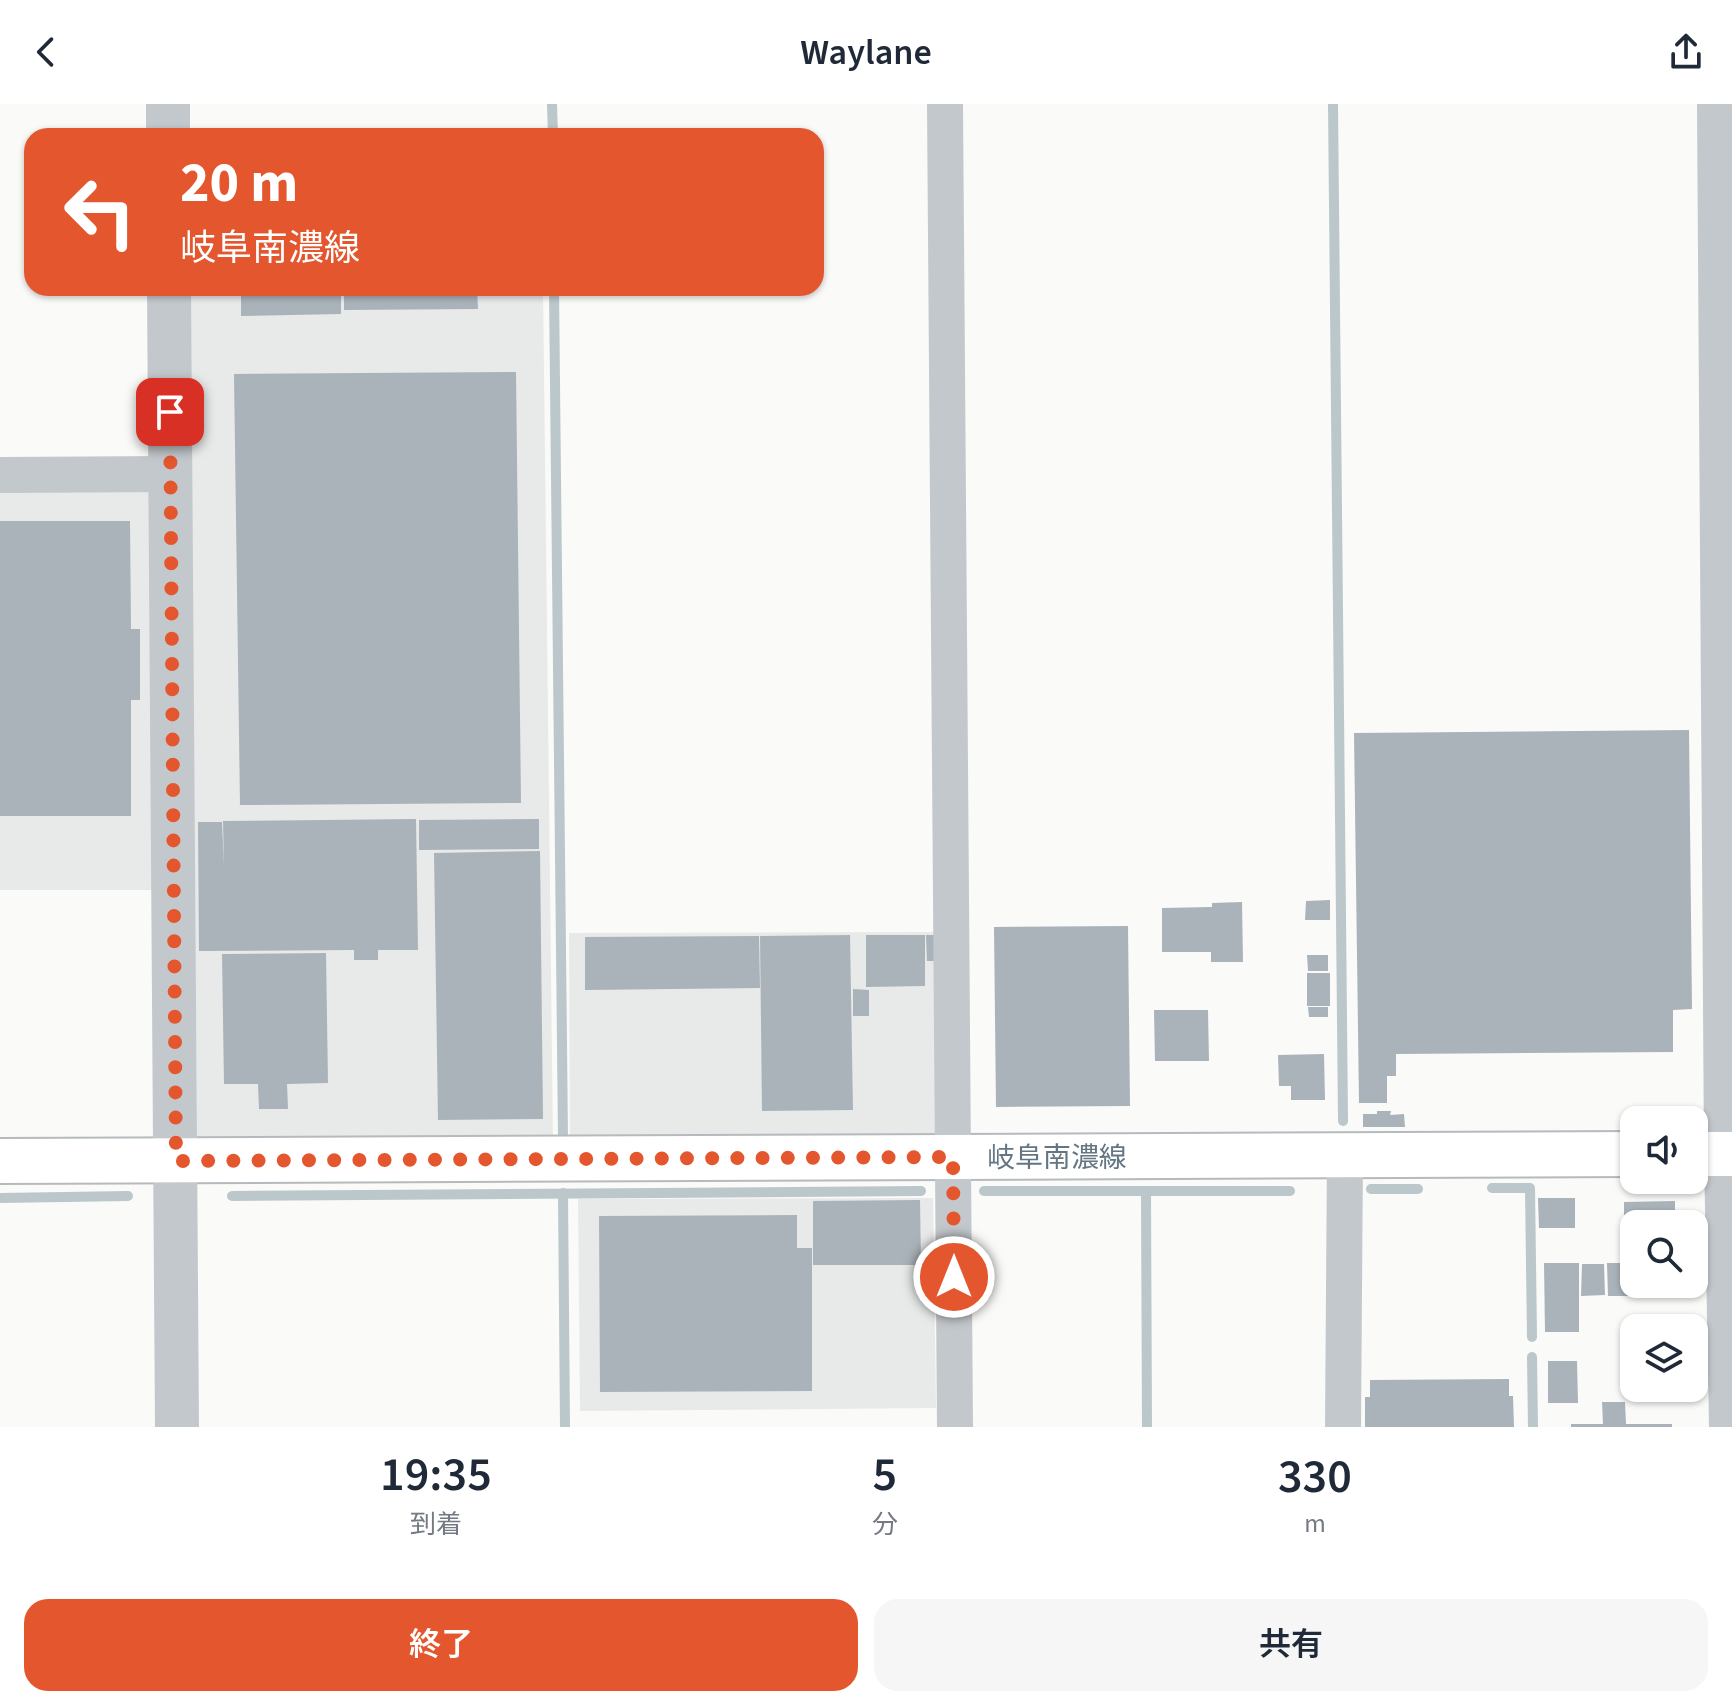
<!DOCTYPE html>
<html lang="ja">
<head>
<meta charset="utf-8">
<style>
  :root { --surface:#fff; --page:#f6f6f7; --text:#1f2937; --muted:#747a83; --accent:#e4572e }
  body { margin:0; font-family:"Source Sans 3","Noto Sans JP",sans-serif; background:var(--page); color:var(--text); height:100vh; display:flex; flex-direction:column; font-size:30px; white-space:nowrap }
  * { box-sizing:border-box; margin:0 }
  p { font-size:26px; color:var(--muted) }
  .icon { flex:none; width:44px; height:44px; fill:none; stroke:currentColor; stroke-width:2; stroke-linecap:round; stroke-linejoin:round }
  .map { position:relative; height:1323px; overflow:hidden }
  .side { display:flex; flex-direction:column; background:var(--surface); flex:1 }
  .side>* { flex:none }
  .top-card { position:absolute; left:24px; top:24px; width:800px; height:168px; border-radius:24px; box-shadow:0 2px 6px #0004; background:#e4572e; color:#fff; overflow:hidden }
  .controls { position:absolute; left:1620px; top:1002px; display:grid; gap:16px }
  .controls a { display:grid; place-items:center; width:88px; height:88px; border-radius:16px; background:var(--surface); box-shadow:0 2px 6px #0004; font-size:40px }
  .pin { position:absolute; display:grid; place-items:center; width:68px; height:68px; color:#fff; margin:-34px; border-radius:16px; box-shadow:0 4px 12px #0006 }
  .me { position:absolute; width:88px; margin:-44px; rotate:0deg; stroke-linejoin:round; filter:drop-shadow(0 0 6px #0008) }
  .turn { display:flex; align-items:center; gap:28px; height:168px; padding:0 24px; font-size:36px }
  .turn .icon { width:104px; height:104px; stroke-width:2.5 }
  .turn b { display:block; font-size:56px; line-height:68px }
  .eta { display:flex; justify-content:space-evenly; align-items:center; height:136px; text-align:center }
  .eta b { font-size:48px; font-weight:600; line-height:56px }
  .action { display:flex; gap:16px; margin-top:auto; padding:16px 24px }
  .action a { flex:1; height:92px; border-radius:24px; background:var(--accent); color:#fff; font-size:32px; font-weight:600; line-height:92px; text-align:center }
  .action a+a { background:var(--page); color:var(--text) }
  header { display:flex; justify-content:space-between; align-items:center; height:104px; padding:0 24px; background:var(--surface); font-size:36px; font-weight:600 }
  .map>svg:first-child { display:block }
  .built { fill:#e8e9e9 }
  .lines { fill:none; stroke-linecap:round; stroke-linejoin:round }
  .stream { stroke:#bbc7cb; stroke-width:10 }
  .building { fill:#aab3b9 }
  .primary-casing { stroke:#b5babe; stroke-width:48 }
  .minor { stroke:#c3c8cc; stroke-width:36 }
  .tertiary { stroke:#c3c8cc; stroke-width:44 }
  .primary { stroke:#fff; stroke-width:44 }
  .route { stroke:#e4572e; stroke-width:14; stroke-dasharray:0 25.2 }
  .labels { text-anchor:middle; stroke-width:8; stroke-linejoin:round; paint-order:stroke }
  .street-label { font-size:28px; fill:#657683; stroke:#fff }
</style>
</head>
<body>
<header><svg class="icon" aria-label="back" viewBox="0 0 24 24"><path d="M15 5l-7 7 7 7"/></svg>Waylane<svg class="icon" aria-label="share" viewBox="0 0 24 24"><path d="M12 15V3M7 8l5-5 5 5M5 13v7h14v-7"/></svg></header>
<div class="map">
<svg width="1732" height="1323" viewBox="0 0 1732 1323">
  <rect width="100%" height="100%" fill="#fafaf8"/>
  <!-- built -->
  <g class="built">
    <polygon points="190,184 543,184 553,1039 205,1038 197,1031"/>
    <polygon points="0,382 140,382 154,390 157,786 0,786"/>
    <polygon points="936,828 937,1037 570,1038 569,829"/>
    <polygon points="933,1094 936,1304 580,1307 578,1095"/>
  </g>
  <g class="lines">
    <!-- stream -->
    <g class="stream">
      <polyline points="552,0 553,32"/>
      <polyline points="1333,0 1343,1017"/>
      <polyline points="554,184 563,1035"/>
      <polyline points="1492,1084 1530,1084 1532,1233"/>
      <polyline points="1371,1085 1418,1085"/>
      <polyline points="984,1087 1290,1087"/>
      <polyline points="1146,1087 1147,1323"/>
      <polyline points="563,1089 565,1323"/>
      <polyline points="232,1092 921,1087"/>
      <polyline points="0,1094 128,1092"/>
      <polyline points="1532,1253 1533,1323"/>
    </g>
  </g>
  <!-- building -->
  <g class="building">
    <polygon points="241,184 341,184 341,210 241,212"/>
    <polygon points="344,184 477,184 478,205 344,206"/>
    <polygon points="516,268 521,699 240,701 234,270"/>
    <polygon points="0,417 130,417 131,525 140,525 140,596 131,596 131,712 0,712"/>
    <polygon points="1689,626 1692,905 1673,906 1673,948 1396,950 1396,972 1387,972 1387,999 1359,999 1354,629"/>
    <polygon points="416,715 418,846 378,846 378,856 354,856 354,846 199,847 198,718 222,718 224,763 223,717"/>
    <polygon points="539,715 539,745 419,746 419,716"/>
    <polygon points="540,747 543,1015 438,1016 434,749"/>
    <polygon points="1330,796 1330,816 1305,816 1306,797"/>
    <polygon points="1242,798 1243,858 1211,858 1211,848 1162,848 1162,804 1212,803 1212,799"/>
    <polygon points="1128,822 1130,1002 996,1003 994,823"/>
    <polygon points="850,831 853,1006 762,1007 760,832"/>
    <polygon points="866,831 925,831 925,882 866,883"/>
    <polygon points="926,831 935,831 935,857 927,857"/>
    <polygon points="759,832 760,884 585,886 585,833"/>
    <polygon points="326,849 328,979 287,980 288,1005 259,1005 258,980 224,980 222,850"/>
    <polygon points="1307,851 1328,851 1328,867 1308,867"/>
    <rect x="1307" y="869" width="23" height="33"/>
    <polygon points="853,885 869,886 869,912 853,912"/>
    <polygon points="1308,903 1328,903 1328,913 1309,913"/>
    <polygon points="1154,906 1208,906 1209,957 1155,957"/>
    <polygon points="1324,950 1325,996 1291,996 1291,982 1279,982 1278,951"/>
    <polygon points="1377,1007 1391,1007 1390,1011 1404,1010 1405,1023 1363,1023 1363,1010 1377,1010"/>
    <polygon points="1538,1094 1575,1094 1575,1124 1539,1124"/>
    <polygon points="920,1096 921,1161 813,1161 813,1097"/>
    <polygon points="1675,1097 1675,1120 1634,1120 1634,1141 1624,1141 1624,1098"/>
    <polygon points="797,1111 797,1144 812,1144 812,1287 600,1288 599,1112"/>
    <polygon points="1544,1159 1579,1159 1579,1228 1545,1228"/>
    <polygon points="1607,1159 1634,1159 1634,1180 1662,1180 1662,1192 1608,1192"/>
    <polygon points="1582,1160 1604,1160 1605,1191 1581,1192"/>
    <polygon points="1548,1257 1577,1257 1578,1299 1548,1299"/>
    <polygon points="1509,1275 1509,1292 1513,1292 1514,1323 1365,1323 1365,1293 1370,1293 1370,1276"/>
    <polygon points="1602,1298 1625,1298 1626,1320 1672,1320 1672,1323 1571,1323 1571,1320 1603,1320"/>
  </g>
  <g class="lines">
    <defs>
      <g id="primary">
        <polyline points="1694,1050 1732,1050"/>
        <polyline points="0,1057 1634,1050"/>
      </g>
    </defs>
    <!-- primary casing -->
    <use href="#primary" class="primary-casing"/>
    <!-- minor -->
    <g class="minor">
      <polyline points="945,0 955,1323"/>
      <polyline points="0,371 171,370"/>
      <polyline points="1343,1323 1345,1051"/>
    </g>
    <!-- tertiary -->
    <g class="tertiary">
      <polyline points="168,0 168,32"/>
      <polyline points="1719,0 1726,1050 1731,1323"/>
      <polyline points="169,184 177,1323"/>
    </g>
    <!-- primary -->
    <use href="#primary" class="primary"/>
  </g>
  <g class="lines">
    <!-- route -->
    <polyline class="route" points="170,308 176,1057 953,1053 954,1173"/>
  </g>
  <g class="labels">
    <!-- street labels -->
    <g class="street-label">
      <text x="1057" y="1063">岐阜南濃線</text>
    </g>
  </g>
</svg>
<div class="controls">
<a><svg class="icon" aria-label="sound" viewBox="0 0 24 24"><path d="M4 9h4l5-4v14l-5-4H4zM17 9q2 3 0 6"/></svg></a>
<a><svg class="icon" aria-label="search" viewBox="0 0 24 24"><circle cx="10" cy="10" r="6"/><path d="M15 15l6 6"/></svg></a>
<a><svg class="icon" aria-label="layers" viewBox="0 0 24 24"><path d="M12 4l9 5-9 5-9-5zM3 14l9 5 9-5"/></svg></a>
</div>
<div class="pin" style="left:170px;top:308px;background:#d93025"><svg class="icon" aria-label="arrive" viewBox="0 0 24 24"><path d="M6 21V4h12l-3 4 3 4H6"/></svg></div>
<svg class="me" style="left:954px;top:1173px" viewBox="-20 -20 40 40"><circle r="17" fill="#e4572e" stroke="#fff" stroke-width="3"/><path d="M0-11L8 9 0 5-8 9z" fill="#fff"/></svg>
<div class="top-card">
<div class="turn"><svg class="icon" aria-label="left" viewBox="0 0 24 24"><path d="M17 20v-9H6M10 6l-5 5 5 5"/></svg><div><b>20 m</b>岐阜南濃線</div></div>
</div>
</div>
<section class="side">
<div class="eta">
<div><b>19:35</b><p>到着</p></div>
<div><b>5</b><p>分</p></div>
<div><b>330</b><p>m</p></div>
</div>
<div class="action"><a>終了</a><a>共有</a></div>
</section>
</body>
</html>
